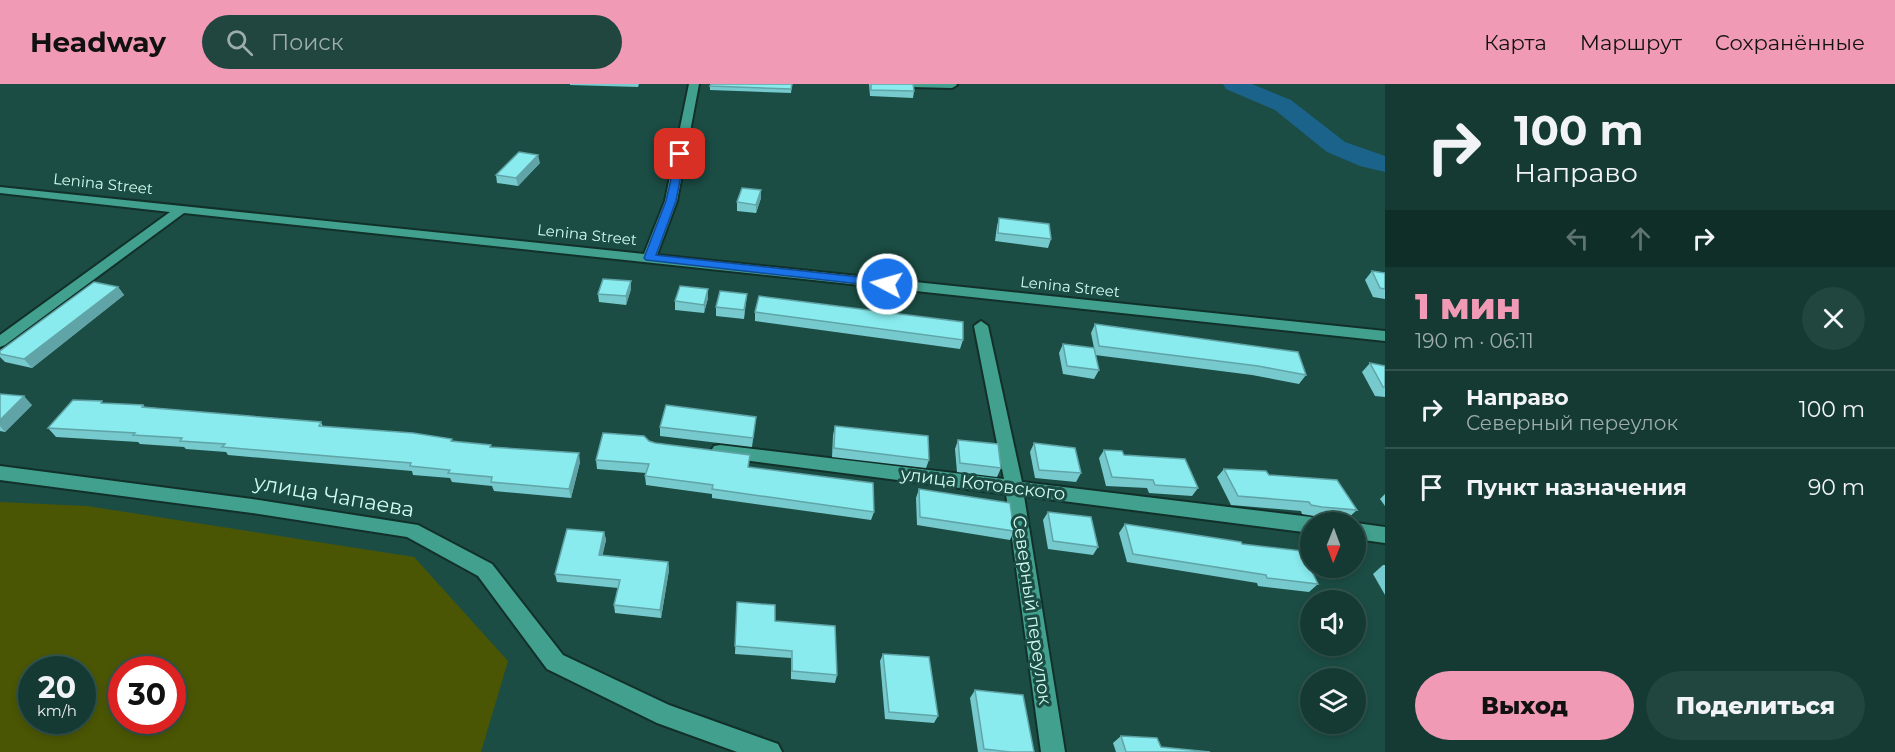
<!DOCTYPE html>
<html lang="ru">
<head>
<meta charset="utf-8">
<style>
  :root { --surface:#143a33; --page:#21453f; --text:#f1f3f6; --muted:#9dadac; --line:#33544e; --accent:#f09ab6 }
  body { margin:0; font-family:Montserrat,sans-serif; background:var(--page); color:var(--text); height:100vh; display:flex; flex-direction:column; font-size:22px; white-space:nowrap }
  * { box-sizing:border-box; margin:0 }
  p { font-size:20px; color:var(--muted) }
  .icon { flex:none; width:33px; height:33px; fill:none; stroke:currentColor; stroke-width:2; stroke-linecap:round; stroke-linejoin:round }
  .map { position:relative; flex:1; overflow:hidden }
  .side { display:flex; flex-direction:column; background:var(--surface); width:510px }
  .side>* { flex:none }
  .guide { background:#143a33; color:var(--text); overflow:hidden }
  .needle { width:39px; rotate:181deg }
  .controls { position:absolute; left:1300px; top:428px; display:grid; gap:12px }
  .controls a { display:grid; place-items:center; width:66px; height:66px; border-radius:50%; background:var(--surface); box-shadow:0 3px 9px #0003,0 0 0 2px var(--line); font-size:30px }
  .speed { position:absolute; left:18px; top:572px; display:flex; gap:12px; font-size:30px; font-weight:700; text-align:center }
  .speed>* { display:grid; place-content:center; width:78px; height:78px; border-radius:50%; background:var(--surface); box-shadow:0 3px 9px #0003,0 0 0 2px var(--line); line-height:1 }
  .speed small { font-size:15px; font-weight:400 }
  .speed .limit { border:9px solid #d22; background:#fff; color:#111 }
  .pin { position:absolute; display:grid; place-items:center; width:51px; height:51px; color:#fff; margin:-26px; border-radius:12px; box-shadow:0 3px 9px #0006 }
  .me { position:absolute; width:66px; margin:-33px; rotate:276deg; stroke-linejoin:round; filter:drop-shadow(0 0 4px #0008) }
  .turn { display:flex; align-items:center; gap:21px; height:126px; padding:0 30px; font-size:27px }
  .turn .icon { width:78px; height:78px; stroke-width:2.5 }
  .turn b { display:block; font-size:42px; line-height:51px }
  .lanes { display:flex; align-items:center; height:57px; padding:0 30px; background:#0003; justify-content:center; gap:30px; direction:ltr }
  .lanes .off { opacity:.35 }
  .round { display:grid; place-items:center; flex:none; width:63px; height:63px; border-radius:32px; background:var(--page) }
  .headline { display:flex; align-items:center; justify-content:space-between; height:102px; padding:0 30px }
  h1 { font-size:36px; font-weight:800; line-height:45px; color:var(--accent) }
  .cta { display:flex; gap:12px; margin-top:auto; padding:12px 30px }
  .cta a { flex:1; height:69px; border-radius:36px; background:var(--accent); color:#111; font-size:24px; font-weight:800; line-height:69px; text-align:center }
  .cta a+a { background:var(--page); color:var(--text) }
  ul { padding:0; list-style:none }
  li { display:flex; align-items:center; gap:18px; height:78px; padding:0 30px; border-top:2px solid var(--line) }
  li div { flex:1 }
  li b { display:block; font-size:22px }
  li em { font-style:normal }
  header { display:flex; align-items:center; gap:36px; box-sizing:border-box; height:84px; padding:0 30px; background:var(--accent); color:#111 }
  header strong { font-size:28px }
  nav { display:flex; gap:33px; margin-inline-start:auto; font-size:21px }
  .search { width:420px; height:54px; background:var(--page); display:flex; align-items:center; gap:15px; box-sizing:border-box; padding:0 21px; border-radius:33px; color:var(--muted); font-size:22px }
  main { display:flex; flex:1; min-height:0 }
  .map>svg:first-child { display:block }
  .green { fill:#4a5604; fill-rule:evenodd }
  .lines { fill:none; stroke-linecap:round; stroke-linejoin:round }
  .river { fill:#1c638c; fill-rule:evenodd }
  .street-casing { stroke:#12302a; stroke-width:4 }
  .street { fill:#42a08e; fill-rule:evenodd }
  .wall { fill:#76cacd }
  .shaded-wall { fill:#60a4a7 }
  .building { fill:#89ebee; stroke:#60a4a7; stroke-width:1.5 }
  .route { fill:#1a73e8; stroke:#114b97; stroke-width:1.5 }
  .labels { text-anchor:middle; stroke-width:6; stroke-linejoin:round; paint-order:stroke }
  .far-street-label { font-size:15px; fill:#d0fbf0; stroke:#1b4d44 }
  .street-label { font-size:18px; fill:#d0fbf0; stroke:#1b4d44 }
  .near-street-label { font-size:21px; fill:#d0fbf0; stroke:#1b4d44 }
</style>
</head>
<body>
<header>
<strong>Headway</strong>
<div class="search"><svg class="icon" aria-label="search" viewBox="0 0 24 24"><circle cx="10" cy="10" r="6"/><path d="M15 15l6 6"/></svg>Поиск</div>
<nav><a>Карта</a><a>Маршрут</a><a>Сохранённые</a></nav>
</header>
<main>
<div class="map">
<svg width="1385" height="668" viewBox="0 0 1385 668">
  <rect width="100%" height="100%" fill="#1b4d44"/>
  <!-- green -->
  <path class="green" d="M0 418 87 422 414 473 508 577 481 668H0ZM32 585H82V636H32ZM122 585H172V636H122Z"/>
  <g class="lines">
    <!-- river -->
    <polygon class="river" points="1223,0 1252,0 1291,16 1345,58 1385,72 1385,88 1360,82 1327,68 1275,26 1226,5"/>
    <defs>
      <g id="street">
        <polygon points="689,0 699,0 677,117 657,171 1385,247 1385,257 184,129 5,261 0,263 0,251 170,128 0,109 0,103 644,170 665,117"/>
        <polygon points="906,0 956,0 957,1 952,4 911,3"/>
        <polygon points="981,237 988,242 1022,398 1311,433 1319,438 1311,438 1311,449 1024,412 1065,668 1041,668 1006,410 720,373 714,372 711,367 714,362 720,361 1004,395 974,242"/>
        <polygon points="0,382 252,415 418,441 492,480 563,571 669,621 778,660 782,668 737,668 657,639 547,585 478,492 407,453 252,429 0,396"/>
        <polygon points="1356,439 1385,443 1385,459 1356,455"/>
      </g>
    </defs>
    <!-- street casing -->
    <use href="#street" class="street-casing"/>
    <!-- street -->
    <use href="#street" class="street"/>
  </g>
  <!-- wall -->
  <g class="wall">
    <polygon points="570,0 639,0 638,3 570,1"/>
    <polygon points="792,0 791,9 710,6 710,2"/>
    <polygon points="869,0 913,0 914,7 913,14 870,12"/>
    <polygon points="540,79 518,102 497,99 496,91"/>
    <polygon points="761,106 761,114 756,129 737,127 737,118"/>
    <polygon points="999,134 1051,155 1048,164 995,157 997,142"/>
    <polygon points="1372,187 1385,189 1385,215 1373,213 1365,196"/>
    <polygon points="118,203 124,211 32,284 5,278 0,273 0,267"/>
    <polygon points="631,205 626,221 599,218 598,210"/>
    <polygon points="708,205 708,214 704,229 675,226 675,217"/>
    <polygon points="747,210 744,235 716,232 716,223"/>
    <polygon points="755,228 963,256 960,265 755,237"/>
    <polygon points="1095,240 1306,291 1299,300 1252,291 1095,271 1099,286 1094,295 1063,290 1059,269 1063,260 1094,264 1091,249"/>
    <polygon points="1370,279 1385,282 1385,313 1375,312 1362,288"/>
    <polygon points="0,310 32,321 5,348 0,347"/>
    <polygon points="103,319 143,321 145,323 321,338 323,343 453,357 580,378 571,414 494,407 492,402 452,398 450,394 413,391 412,387 228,371 226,368 186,365 184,363 140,360 138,358 56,353 48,344"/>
    <polygon points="756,333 752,363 660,352 660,343"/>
    <polygon points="835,342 929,376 926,384 832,373 833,351"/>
    <polygon points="958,356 1001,384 997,393 957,388 955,365"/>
    <polygon points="649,357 749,383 874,428 871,436 712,414 712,410 646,401 645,392 646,389 597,385 596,376"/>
    <polygon points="1034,359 1081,389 1076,398 1035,394 1030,368"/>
    <polygon points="1104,366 1124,371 1198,404 1192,412 1149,409 1147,404 1106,402 1099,374"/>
    <polygon points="1224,385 1269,391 1357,426 1347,435 1314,432 1302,430 1301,427 1231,421 1217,393"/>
    <polygon points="919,405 1014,447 1010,456 917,441 916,414"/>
    <polygon points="1385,410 1385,422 1380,415"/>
    <polygon points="1048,428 1098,463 1093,471 1048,465 1043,436"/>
    <polygon points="1125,440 1242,460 1318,500 1309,508 1258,502 1257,499 1127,478 1119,449"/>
    <polygon points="604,448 606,456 602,471 668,478 669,486 661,534 615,529 614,521 618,504 557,498 555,490"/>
    <polygon points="1383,481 1385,481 1385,511 1373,490"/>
    <polygon points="737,518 775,537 837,591 835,599 791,595 791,574 735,570"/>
    <polygon points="883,570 938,632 934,639 885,635 880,577"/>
    <polygon points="975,606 1034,668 978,668 970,614"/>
    <polygon points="1121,652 1161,663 1210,668 1116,668 1113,659"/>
  </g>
  <!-- shaded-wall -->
  <g class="shaded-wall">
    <polygon points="538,71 540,79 518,102 516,94"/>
    <polygon points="761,106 761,114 756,129 756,121"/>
    <polygon points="631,197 631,205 626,221 626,212"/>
    <polygon points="118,203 124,211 32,284 24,275"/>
    <polygon points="708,205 708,214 704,229 704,221"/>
    <polygon points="24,312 32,321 5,348 0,342 0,336"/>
    <polygon points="579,369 580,378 571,414 569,405"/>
    <polygon points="604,448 606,456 601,479 599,471"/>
    <polygon points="668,478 669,486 661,534 660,526"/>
  </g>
  <!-- building -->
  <g class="building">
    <polygon points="711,0 792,0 791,5 710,2"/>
    <polygon points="871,0 913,0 914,7 871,6"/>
    <polygon points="519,68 538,71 516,94 496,91"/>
    <polygon points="742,104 761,106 756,121 737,118"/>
    <polygon points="999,134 1049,140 1051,155 998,149"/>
    <polygon points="1372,187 1385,189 1385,205 1380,204"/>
    <polygon points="603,195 631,197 626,212 598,210"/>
    <polygon points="94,198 118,203 24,275 0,270 0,267"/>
    <polygon points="680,202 708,205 704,221 675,217"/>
    <polygon points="720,207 747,210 744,226 716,223"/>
    <polygon points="759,212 963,238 963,256 755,228"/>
    <polygon points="1095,240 1298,268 1306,291 1258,282 1099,262"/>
    <polygon points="1063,260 1094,264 1099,286 1067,282"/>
    <polygon points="1370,279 1385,282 1385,303 1383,303"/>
    <polygon points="0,310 24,312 0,336"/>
    <polygon points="73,316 102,317 101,319 143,321 142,323 321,338 319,342 413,349 452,355 451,357 491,361 490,363 579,369 569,405 491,398 492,393 448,389 450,386 410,382 411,379 222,363 225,360 180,357 182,354 133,351 135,349 48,344"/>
    <polygon points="666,321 756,333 753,354 660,343"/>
    <polygon points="835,342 928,352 929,376 834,364"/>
    <polygon points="603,349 644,352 649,357 655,359 750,371 748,383 873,399 874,428 712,405 713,401 645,392 649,380 596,376"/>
    <polygon points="958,356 998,360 1001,384 960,379"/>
    <polygon points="1034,359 1075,364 1081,389 1039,386"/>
    <polygon points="1104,366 1122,367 1124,371 1185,375 1198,404 1155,401 1153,396 1112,393"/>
    <polygon points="1224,385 1266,387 1269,391 1337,396 1357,426 1322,423 1311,421 1309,418 1238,412"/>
    <polygon points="919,405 1010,419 1014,447 920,433"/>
    <polygon points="1048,428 1091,433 1098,463 1053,457"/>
    <polygon points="1125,440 1241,458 1242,460 1302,467 1318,500 1267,494 1266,491 1133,470"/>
    <polygon points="567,445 604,448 599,471 668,478 660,526 614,521 620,496 555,490"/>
    <polygon points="737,518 775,521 775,537 835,542 837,591 792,587 792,567 735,562"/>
    <polygon points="883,570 929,573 938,632 889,628"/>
    <polygon points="975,606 1023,611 1034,668 1010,668 984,665"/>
    <polygon points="1121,652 1157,654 1161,663 1210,668 1126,668"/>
  </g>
  <!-- route -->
  <polygon class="route" points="677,69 685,70 676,117 656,171 887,196 893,200 887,203 646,176 644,174 666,117"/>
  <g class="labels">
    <!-- far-street labels -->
    <g class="far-street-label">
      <text transform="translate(103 100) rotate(6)" y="5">Lenina Street</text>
      <text transform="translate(587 151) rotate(6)" y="5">Lenina Street</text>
      <text transform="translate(1070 203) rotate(6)" y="5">Lenina Street</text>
    </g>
    <!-- street labels -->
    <g class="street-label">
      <text transform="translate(983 400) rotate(7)" y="6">улица Котовского</text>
      <text transform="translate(1032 526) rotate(82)" y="6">Северный переулок</text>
    </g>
    <!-- near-street labels -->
    <g class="near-street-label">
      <text transform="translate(334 412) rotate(10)" y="7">улица Чапаева</text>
    </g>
  </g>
</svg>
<div class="controls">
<a><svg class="needle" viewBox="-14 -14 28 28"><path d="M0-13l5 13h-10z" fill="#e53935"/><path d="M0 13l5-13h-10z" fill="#9dadac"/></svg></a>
<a><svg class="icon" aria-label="sound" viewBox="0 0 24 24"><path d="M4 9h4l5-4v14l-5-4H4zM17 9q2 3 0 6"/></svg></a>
<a><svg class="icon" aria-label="layers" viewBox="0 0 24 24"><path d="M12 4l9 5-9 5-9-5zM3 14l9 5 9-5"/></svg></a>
</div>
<div class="speed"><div>20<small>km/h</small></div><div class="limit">30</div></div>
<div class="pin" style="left:680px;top:70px;background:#d93025"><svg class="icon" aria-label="arrive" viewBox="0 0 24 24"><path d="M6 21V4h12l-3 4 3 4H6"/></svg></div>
<svg class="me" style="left:887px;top:200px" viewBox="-20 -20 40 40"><circle r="17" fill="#1a73e8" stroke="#fff" stroke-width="3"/><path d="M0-11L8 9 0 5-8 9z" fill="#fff"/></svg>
</div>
<section class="side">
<div class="guide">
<div class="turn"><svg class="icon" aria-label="right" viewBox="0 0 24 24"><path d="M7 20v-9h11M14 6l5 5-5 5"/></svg><div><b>100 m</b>Направо</div></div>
<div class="lanes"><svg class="icon off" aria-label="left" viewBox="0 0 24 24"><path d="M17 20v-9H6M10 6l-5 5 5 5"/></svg><svg class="icon off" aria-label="ahead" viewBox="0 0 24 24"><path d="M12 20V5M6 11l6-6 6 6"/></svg><svg class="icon" aria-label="right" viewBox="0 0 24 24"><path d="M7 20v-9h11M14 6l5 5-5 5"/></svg></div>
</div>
<div class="headline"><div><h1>1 мин</h1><p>190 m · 06:11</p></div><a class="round"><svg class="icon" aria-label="close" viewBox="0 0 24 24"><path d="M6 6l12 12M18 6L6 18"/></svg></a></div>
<ul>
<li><svg class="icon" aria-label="right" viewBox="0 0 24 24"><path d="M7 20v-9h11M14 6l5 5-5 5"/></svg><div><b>Направо</b><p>Северный переулок</p></div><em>100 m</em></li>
<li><svg class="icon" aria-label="arrive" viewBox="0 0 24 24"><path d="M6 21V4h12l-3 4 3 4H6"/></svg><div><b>Пункт назначения</b></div><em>90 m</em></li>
</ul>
<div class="cta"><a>Выход</a><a>Поделиться</a></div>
</section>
</main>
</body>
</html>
